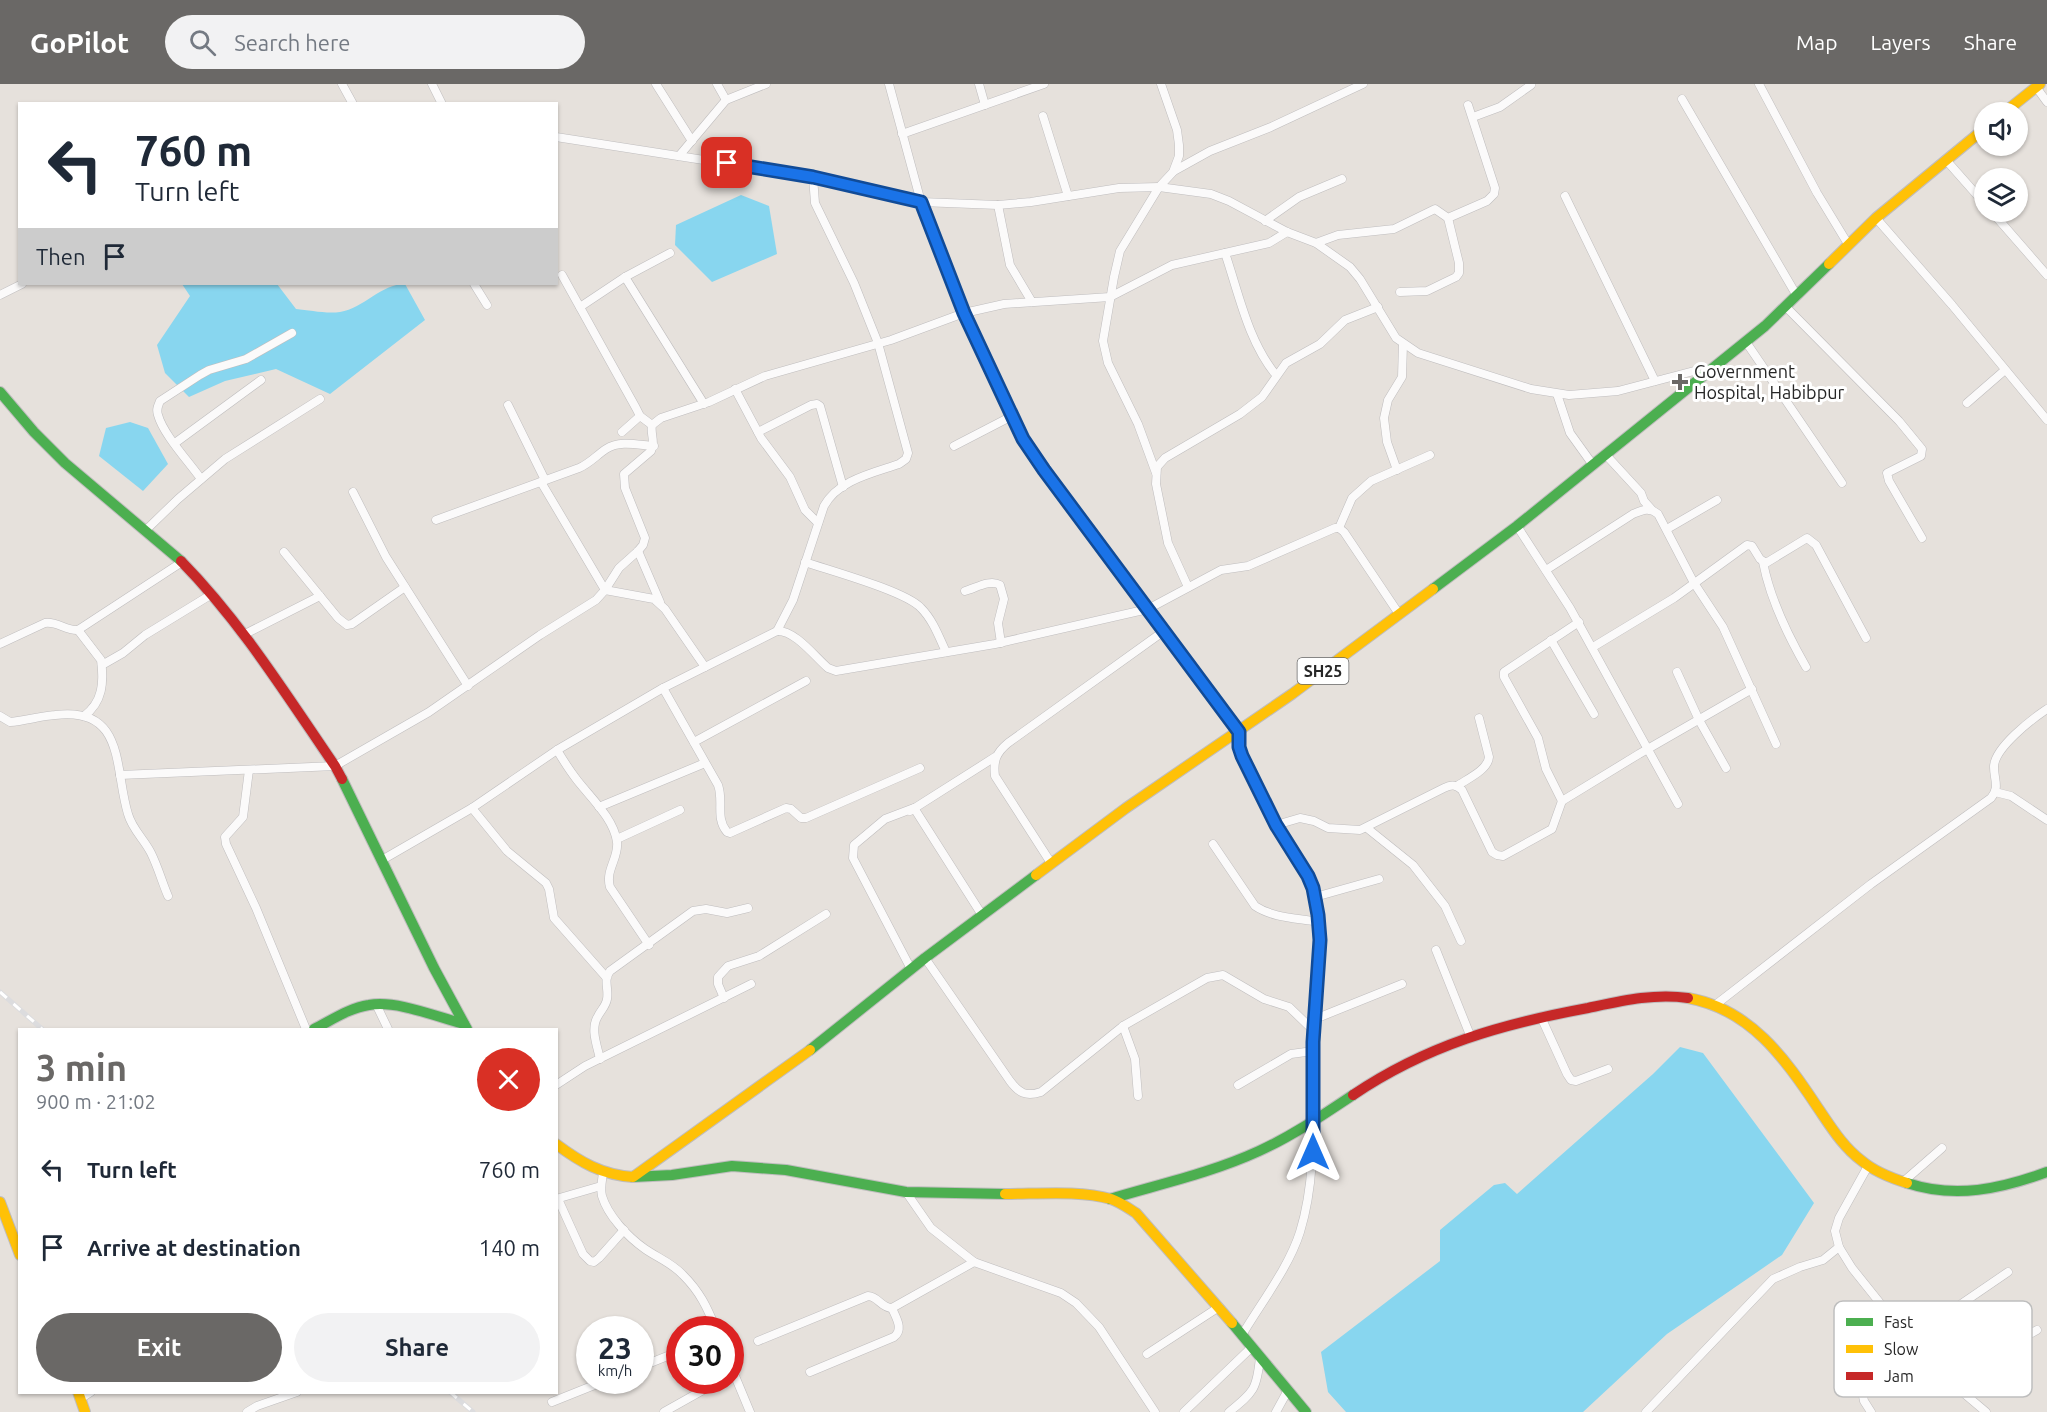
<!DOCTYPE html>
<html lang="en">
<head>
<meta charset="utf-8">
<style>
  :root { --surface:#fff; --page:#f2f2f3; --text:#1f2937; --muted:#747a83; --accent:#6a6866 }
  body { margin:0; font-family:Ubuntu,sans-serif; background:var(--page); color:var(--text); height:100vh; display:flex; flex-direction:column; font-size:22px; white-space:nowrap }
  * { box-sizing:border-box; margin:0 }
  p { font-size:20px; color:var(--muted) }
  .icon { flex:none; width:33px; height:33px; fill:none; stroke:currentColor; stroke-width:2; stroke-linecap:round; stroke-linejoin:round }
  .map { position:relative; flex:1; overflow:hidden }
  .panel { position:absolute; left:18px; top:944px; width:540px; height:366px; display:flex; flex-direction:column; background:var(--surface); border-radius:0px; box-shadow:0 2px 4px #0004 }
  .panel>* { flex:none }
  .guide { position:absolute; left:18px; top:18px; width:540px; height:183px; border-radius:0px; box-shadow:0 2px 4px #0004; background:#fff; color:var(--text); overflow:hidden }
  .controls { position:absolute; left:1974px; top:18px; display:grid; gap:12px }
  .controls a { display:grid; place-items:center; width:54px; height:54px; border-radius:50%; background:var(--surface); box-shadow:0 2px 4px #0004; font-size:30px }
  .speed { position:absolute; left:576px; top:1232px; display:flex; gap:12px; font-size:30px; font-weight:700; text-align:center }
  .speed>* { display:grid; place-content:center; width:78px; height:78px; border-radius:50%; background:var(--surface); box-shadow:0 2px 4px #0004; line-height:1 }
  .speed small { font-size:15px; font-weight:400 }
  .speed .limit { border:9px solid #d22; background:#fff; color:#111 }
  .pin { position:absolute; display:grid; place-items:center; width:51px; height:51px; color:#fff; margin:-26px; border-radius:12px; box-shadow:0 3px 9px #0006 }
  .me { position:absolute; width:66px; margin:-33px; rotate:0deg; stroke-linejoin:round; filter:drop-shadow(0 0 4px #0008) }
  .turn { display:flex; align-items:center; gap:21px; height:126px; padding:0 18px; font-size:27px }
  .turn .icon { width:78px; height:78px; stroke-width:2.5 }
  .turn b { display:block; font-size:42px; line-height:51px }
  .then { display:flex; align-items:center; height:57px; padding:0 18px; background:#0003; gap:12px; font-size:22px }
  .round { display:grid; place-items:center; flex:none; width:63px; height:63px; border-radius:32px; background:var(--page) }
  .summary { display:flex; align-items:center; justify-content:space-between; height:102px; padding:0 18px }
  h1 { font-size:36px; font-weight:700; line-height:45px; color:var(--accent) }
  .button { display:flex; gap:12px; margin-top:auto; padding:12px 18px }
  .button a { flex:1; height:69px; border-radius:36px; background:var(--accent); color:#fff; font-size:24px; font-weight:700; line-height:69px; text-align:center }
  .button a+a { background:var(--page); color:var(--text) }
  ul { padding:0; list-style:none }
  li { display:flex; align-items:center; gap:18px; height:78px; padding:0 18px }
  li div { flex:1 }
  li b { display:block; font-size:22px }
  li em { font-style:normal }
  header { display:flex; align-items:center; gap:36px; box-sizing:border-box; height:84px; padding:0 30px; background:var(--accent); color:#fff }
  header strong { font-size:28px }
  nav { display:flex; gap:33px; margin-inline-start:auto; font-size:21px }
  .search { width:420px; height:54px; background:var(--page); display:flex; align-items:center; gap:15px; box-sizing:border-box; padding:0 21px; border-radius:33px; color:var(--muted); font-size:22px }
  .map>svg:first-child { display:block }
  .water { fill:#88d6ef }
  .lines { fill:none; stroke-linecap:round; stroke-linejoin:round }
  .street-casing { stroke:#bfbdbe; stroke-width:9 }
  .fast-casing { stroke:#bfbdbe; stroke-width:12 }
  .slow-casing { stroke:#bfbdbe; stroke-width:12 }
  .jam-casing { stroke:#bfbdbe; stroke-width:12 }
  .street { stroke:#fbfafa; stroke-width:8 }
  .fast { stroke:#4caf50; stroke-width:10 }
  .slow { stroke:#ffc107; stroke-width:10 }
  .jam { stroke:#c62828; stroke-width:10 }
  .rail-casing { stroke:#dcdcde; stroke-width:5 }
  .rail { stroke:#fff; stroke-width:3; stroke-dasharray:9; stroke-linecap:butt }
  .route-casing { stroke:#114b97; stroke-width:15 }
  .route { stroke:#1a73e8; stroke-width:10 }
  .poi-dot { fill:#6a6866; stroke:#fff; stroke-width:2 }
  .labels { text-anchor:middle; stroke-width:6; stroke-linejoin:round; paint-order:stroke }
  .shield { fill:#fff; stroke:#686868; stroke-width:1.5 }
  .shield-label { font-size:16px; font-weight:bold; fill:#272727 }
  .poi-label { font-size:18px; fill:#272727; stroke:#fff; text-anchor:start }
  .key { fill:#fff; stroke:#bebebe; stroke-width:1.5 }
  .key-label { font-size:16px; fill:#272727 }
</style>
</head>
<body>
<header>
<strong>GoPilot</strong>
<div class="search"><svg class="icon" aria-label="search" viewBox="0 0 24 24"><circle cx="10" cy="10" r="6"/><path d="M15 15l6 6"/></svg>Search here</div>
<nav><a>Map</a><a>Layers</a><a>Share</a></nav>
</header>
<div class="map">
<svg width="2047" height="1328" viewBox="0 0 2047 1328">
  <rect width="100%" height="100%" fill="#e6e1dc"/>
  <!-- water -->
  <g class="water">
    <polygon points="741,111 769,122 777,170 712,198 675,161 676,141"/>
    <path d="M182 200H277L296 225C309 226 326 230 340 228 364 224 381 200 405 200L425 236 330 310 276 285 225 297 189 313 165 289 157 261 190 212Z"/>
    <polygon points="130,338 148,344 168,380 143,407 99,372 106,344"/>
    <polygon points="1680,963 1703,969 1814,1119 1782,1171 1667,1250 1583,1328 1346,1328 1328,1308 1321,1268 1440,1177 1440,1146 1494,1101 1505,1099 1517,1110 1653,990"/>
  </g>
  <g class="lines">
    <defs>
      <g id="street">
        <polyline points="342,0 353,20"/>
        <polyline points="432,0 442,20"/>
        <polyline points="656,0 692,57"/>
        <polyline points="717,0 726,16"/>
        <path d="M889 0 921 118 964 229 1023 355 1044 386 1239 648V662L1243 672C1254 695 1264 720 1277 742 1289 762 1306 781 1313 804 1328 854 1315 908 1313 958 1311 1021 1319 1086 1300 1148 1289 1183 1261 1219 1242 1251"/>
        <polyline points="979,0 985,21"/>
        <polyline points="1759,0 1817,109 1848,160"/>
        <polyline points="2036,3 2047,18"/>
        <polyline points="1682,15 1797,212"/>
        <polyline points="1043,32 1068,112"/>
        <polyline points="1473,33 1500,23 1531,1"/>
        <polyline points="902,50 1044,0"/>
        <polyline points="556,53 813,93 921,118 998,121 1031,118 1119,104 1159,103 1211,110 1229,117 1287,148 1316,159 1350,183 1360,195 1396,254 1418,269 1531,305 1569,311 1618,307 1694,287 1702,293"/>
        <polyline points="679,72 726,16 766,0"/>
        <polyline points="1946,76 1984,119"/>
        <polyline points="1174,87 1210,67 1271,43 1363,0"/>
        <polyline points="1565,112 1655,297"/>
        <polyline points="998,121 1010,181 1032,218"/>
        <polyline points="1992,128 2047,191"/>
        <polyline points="1876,134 1952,221 2047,336"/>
        <polyline points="1265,137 1299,113 1342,95"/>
        <polyline points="1316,159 1338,151 1394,145 1435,125 1448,134 1487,117 1494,110 1495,104 1468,21"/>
        <path d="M1225 169C1239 210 1248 257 1276 291"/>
        <polyline points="562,191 636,324 640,332 652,341"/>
        <polyline points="625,193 704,320"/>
        <polyline points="474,200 487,221"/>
        <polyline points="1400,208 1427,207 1456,193 1459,189 1459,179 1448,134"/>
        <polyline points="0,211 22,200"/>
        <polyline points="580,223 625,193 670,169"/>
        <polyline points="1786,223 1899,337 1922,365 1921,372 1887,389 1889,397 1922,454"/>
        <polyline points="1746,258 1842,399"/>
        <polyline points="735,305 761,354 790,393 805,426 818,439"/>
        <polyline points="1557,310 1570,349 1593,381"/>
        <polyline points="1967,319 2005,286"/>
        <polyline points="508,321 545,396"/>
        <polyline points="622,348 640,332"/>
        <polyline points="758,348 811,321 817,320 820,322 822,329 843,403"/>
        <polyline points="175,359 261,296"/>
        <polyline points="954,362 1012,332"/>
        <polyline points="1606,371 1641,409 1644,417 1652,426"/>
        <polyline points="1397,386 1387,358 1384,334 1388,316 1402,293 1403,260"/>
        <polyline points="1156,389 1138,340 1108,279 1103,257 1114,193 1120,167 1159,103 1173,88 1179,72 1179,61 1177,46 1161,0"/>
        <path d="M201 395C189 378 163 350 158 331 156 325 158 322 160 317L200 291 209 286 246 275 292 249"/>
        <polyline points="541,398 605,506 654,515 665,525 705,583"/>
        <polyline points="353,408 386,473 468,602"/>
        <path d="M436 436 579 384C589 380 597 371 606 365 620 356 638 361 654 362"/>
        <polyline points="1517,442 1570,524 1678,720"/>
        <polyline points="1339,444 1352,414 1371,397 1430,371"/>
        <polyline points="1667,445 1717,416"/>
        <polyline points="146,446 178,415 225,375 320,315"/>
        <polyline points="638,467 660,518"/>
        <polyline points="284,468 338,534 347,541 352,540 405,503"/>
        <path d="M805 478C831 487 905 507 921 524 933 536 939 553 946 568"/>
        <path d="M1763 478C1770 515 1787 550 1806 583"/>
        <path d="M1546 486 1633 430C1643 426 1649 423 1658 430L1694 499 1723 543 1776 660"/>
        <polyline points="1188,503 1168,459 1156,400 1157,383 1165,374 1240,330 1262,313 1286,279 1320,260 1345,236 1378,223"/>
        <path d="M965 507C976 504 990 495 1000 501L1004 515 998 539 1001 559"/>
        <path d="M78 546 101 576C104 598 103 618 84 632"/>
        <path d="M777 547 793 516 824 422C838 396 873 389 899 380L906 375 908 369 878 259 854 199 815 119 813 93"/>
        <polyline points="243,551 320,512"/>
        <polyline points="1551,556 1594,630"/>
        <path d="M0 560 45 539C57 537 66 547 78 546L182 478"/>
        <polyline points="1593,563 1674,514 1747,461 1752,462 1760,475 1766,479 1807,454 1816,461 1866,554"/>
        <polyline points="102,581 123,569 145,551 212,510"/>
        <polyline points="1677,588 1699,636 1726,684"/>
        <path d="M663 604 718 701C724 717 715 734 727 748L730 749 786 724 791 725 801 734H806L920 684"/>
        <path d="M0 632 10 638C25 637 40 632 55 631 126 622 114 685 128 730 132 745 144 755 151 769 158 783 162 798 168 812"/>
        <polyline points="694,658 806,597"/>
        <path d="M557 666C563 676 570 687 577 696 591 714 614 735 617 758 619 774 605 786 610 803L649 861"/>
        <polyline points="249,686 243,733 225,753 226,760 256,824 306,945"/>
        <path d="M120 691 335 682 429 628 540 551 596 516 605 506 619 484 638 467 643 461 645 454 625 404 624 390 651 367C656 358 650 350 652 341L661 334 709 318 765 292 891 256 964 229 1004 220 1110 213 1172 181 1269 159 1287 148"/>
        <path d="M1457 702C1467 695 1488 686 1489 673L1479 634"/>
        <polyline points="1995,708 2011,712 2047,736"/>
        <polyline points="1562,717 1546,685 1538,654 1504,593 1504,588 1579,538"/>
        <polyline points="599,723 705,679"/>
        <polyline points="472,724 507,767 546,799 549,805 554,834 606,893"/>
        <polyline points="910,727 995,673"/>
        <path d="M1276 741 1300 734 1314 737 1328 744 1360 746 1444 704C1452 700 1456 701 1462 706L1492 768 1497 771 1503 772 1552 745 1562 717 1639 670 1752 605"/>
        <polyline points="1367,744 1413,781 1445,822 1461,857"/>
        <polyline points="617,755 680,726"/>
        <path d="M1213 760 1255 822C1273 834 1297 834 1319 838"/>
        <path d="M382 776 472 724 557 666 663 604 777 547C795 546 815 573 828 584L836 587 995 560 1148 525 1221 486 1248 482 1335 444H1339L1344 448 1399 530"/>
        <path d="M1051 779 995 692C993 677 996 669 1008 659L1164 547"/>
        <polyline points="1315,813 1379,795"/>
        <polyline points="1436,866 1470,951"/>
        <path d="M925 874 1010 997C1019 1009 1026 1013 1041 1008L1123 942 1207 894 1223 891 1264 915 1289 923 1314 947"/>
        <polyline points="911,885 853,774 854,761 885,735 914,724 982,831"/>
        <polyline points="724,914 718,900 718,893 728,882 759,872 826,830"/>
        <polyline points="376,920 388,945"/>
        <path d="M1714 922 1871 800 1991 714C2000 703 1994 696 1994 683 1994 664 2032 635 2047 625"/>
        <polyline points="1541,933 1567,990 1571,996 1576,997 1608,985"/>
        <polyline points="1315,935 1402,900"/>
        <polyline points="1123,942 1135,975 1138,1012"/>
        <path d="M600 975C597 961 590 945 598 932 601 926 606 922 607 915 609 905 603 896 610 887L693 827 706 825 727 829 748 824"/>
        <polyline points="556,1001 585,982 751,900"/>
        <polyline points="1238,1001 1291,970 1313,967"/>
        <polyline points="1868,1082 1839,1134 1835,1147 1839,1163 1852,1184 1928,1279 1986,1328"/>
        <path d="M603 1089C602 1097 600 1104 602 1112 608 1132 628 1153 645 1165 658 1174 672 1179 683 1191 700 1208 707 1223 716 1245"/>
        <polyline points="1903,1098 1942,1064"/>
        <polyline points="906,1108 931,1144 974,1178 1061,1209 1076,1219 1099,1243 1155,1328"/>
        <polyline points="556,1115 601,1102"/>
        <polyline points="558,1115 583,1170 590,1177 594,1178 599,1174 624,1146"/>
        <polyline points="1910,1255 2008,1188"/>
        <path d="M758 1257 868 1212C878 1212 881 1224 892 1224L974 1178"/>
        <polyline points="1147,1270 1219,1223"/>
        <polyline points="730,1280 750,1328"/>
        <polyline points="640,1283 680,1267"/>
        <path d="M810 1288 894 1253C904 1245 896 1234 892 1224"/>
        <polyline points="1949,1297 2037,1246"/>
        <polyline points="80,1315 91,1308"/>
        <polyline points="552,1318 607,1296"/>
        <polyline points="247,1328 257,1322 297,1308"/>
        <polyline points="664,1328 721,1296"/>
        <polyline points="1184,1328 1252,1263"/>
        <path d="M1229 1328C1254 1308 1257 1305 1260 1273"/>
        <polyline points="1276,1328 1287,1308"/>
        <polyline points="1646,1328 1773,1195 1800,1183 1823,1176 1839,1163"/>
        <polyline points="1871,1328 1864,1317 1862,1307 1866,1298 1874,1293 1902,1291 1928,1279"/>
      </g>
      <g id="fast">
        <polyline points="0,308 34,348 65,379 181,477"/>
        <polyline points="1433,505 1517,442 1765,242 1829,180"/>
        <polyline points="342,695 434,884 467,945"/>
        <path d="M314 945C332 936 349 924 369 921 397 916 437 933 464 940"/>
        <polyline points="810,966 925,874 1036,791"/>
        <polyline points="633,1093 672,1091 732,1082 786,1086 906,1108 1005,1110"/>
        <path d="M1907 1099C1955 1115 2001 1105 2047 1088"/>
        <path d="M1110 1115C1160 1100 1211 1089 1259 1067 1292 1052 1323 1031 1353 1011"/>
        <polyline points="1232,1239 1306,1328"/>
      </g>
      <g id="slow">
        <polyline points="2005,28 2040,0"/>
        <polyline points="1829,180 1876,134 1984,45"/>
        <polyline points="1036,791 1126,724 1292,610 1433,505"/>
        <path d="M1688 914C1750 925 1785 974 1818 1024 1831 1043 1843 1063 1862 1077 1875 1088 1891 1094 1907 1099"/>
        <path d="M556 1060C580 1078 602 1091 633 1093L810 966"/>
        <path d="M1005 1110C1038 1110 1080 1106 1111 1115 1120 1118 1128 1124 1136 1129L1232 1239"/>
        <polyline points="0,1118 20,1171"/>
        <polyline points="78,1308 85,1328"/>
      </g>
      <g id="jam">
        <path d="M181 477C241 538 287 612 335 682L342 695"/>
        <path d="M1353 1011C1427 961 1502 940 1588 924 1621 917 1654 909 1688 914"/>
      </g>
    </defs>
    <!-- street casing -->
    <use href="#street" class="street-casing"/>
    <!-- fast casing -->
    <use href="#fast" class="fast-casing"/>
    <!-- slow casing -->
    <use href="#slow" class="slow-casing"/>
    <!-- jam casing -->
    <use href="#jam" class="jam-casing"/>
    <!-- street -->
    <use href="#street" class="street"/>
    <!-- fast -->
    <use href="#fast" class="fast"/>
    <!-- slow -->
    <use href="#slow" class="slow"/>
    <!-- jam -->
    <use href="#jam" class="jam"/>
    <defs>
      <g id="rail">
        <polyline points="0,908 42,945"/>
        <polyline points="450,1308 473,1328"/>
      </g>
    </defs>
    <!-- rail casing -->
    <use href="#rail" class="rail-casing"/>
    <!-- rail -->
    <use href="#rail" class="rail"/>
  </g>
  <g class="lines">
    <defs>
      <polyline id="route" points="727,79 813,93 921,118 964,229 1023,355 1044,386 1239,648 1239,663 1242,672 1276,741 1308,792 1313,804 1318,831 1320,856 1313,958 1313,1068"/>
    </defs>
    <!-- route casing -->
    <use href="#route" class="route-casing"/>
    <!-- route -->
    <use href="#route" class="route"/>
  </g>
  <!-- markers -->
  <path class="poi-dot" d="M1677 289h6v6h6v6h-6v6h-6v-6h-6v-6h6z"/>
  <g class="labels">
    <!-- shield labels -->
    <rect class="shield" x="1297.5" y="574" width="51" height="26" rx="4.5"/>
    <g class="shield-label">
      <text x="1323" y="593">SH25</text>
    </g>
    <!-- poi labels -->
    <g class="poi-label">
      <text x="1694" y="294">Government<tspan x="1694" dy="21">Hospital, Habibpur</tspan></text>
    </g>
  </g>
  <!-- legend -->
  <rect x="1834" y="1217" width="198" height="96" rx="9" class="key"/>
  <rect x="1846" y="1234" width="27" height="8" fill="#4caf50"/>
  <rect x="1846" y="1261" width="27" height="8" fill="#ffc107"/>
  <rect x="1846" y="1288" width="27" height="8" fill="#c62828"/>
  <g class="key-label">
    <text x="1884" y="1244">Fast</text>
    <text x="1884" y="1271">Slow</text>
    <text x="1884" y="1298">Jam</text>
  </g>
</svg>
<div class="controls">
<a><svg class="icon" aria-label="sound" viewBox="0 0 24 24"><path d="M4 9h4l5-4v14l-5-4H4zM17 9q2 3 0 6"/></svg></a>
<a><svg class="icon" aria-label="layers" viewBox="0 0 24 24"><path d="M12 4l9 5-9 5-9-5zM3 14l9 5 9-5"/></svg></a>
</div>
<div class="speed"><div>23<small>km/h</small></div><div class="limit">30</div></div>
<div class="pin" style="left:727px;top:79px;background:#d93025"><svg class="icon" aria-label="arrive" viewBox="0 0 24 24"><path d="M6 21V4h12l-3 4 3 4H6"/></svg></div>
<svg class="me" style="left:1313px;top:1068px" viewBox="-20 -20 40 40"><path d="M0-17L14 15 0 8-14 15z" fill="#1a73e8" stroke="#fff" stroke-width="4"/></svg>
<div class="guide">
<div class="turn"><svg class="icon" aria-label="left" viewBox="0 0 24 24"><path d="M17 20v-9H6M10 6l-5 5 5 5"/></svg><div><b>760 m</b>Turn left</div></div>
<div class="then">Then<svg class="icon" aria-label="arrive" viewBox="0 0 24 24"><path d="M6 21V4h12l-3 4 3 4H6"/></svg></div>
</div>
<section class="panel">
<div class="summary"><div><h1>3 min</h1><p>900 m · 21:02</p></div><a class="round" style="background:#d93025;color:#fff"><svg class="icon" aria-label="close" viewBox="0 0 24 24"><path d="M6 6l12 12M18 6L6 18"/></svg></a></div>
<ul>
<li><svg class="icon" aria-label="left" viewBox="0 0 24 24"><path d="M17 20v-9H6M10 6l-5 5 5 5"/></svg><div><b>Turn left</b></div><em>760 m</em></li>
<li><svg class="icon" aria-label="arrive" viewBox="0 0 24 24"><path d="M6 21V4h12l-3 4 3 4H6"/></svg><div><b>Arrive at destination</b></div><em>140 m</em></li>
</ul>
<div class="button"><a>Exit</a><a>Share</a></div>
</section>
</div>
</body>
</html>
